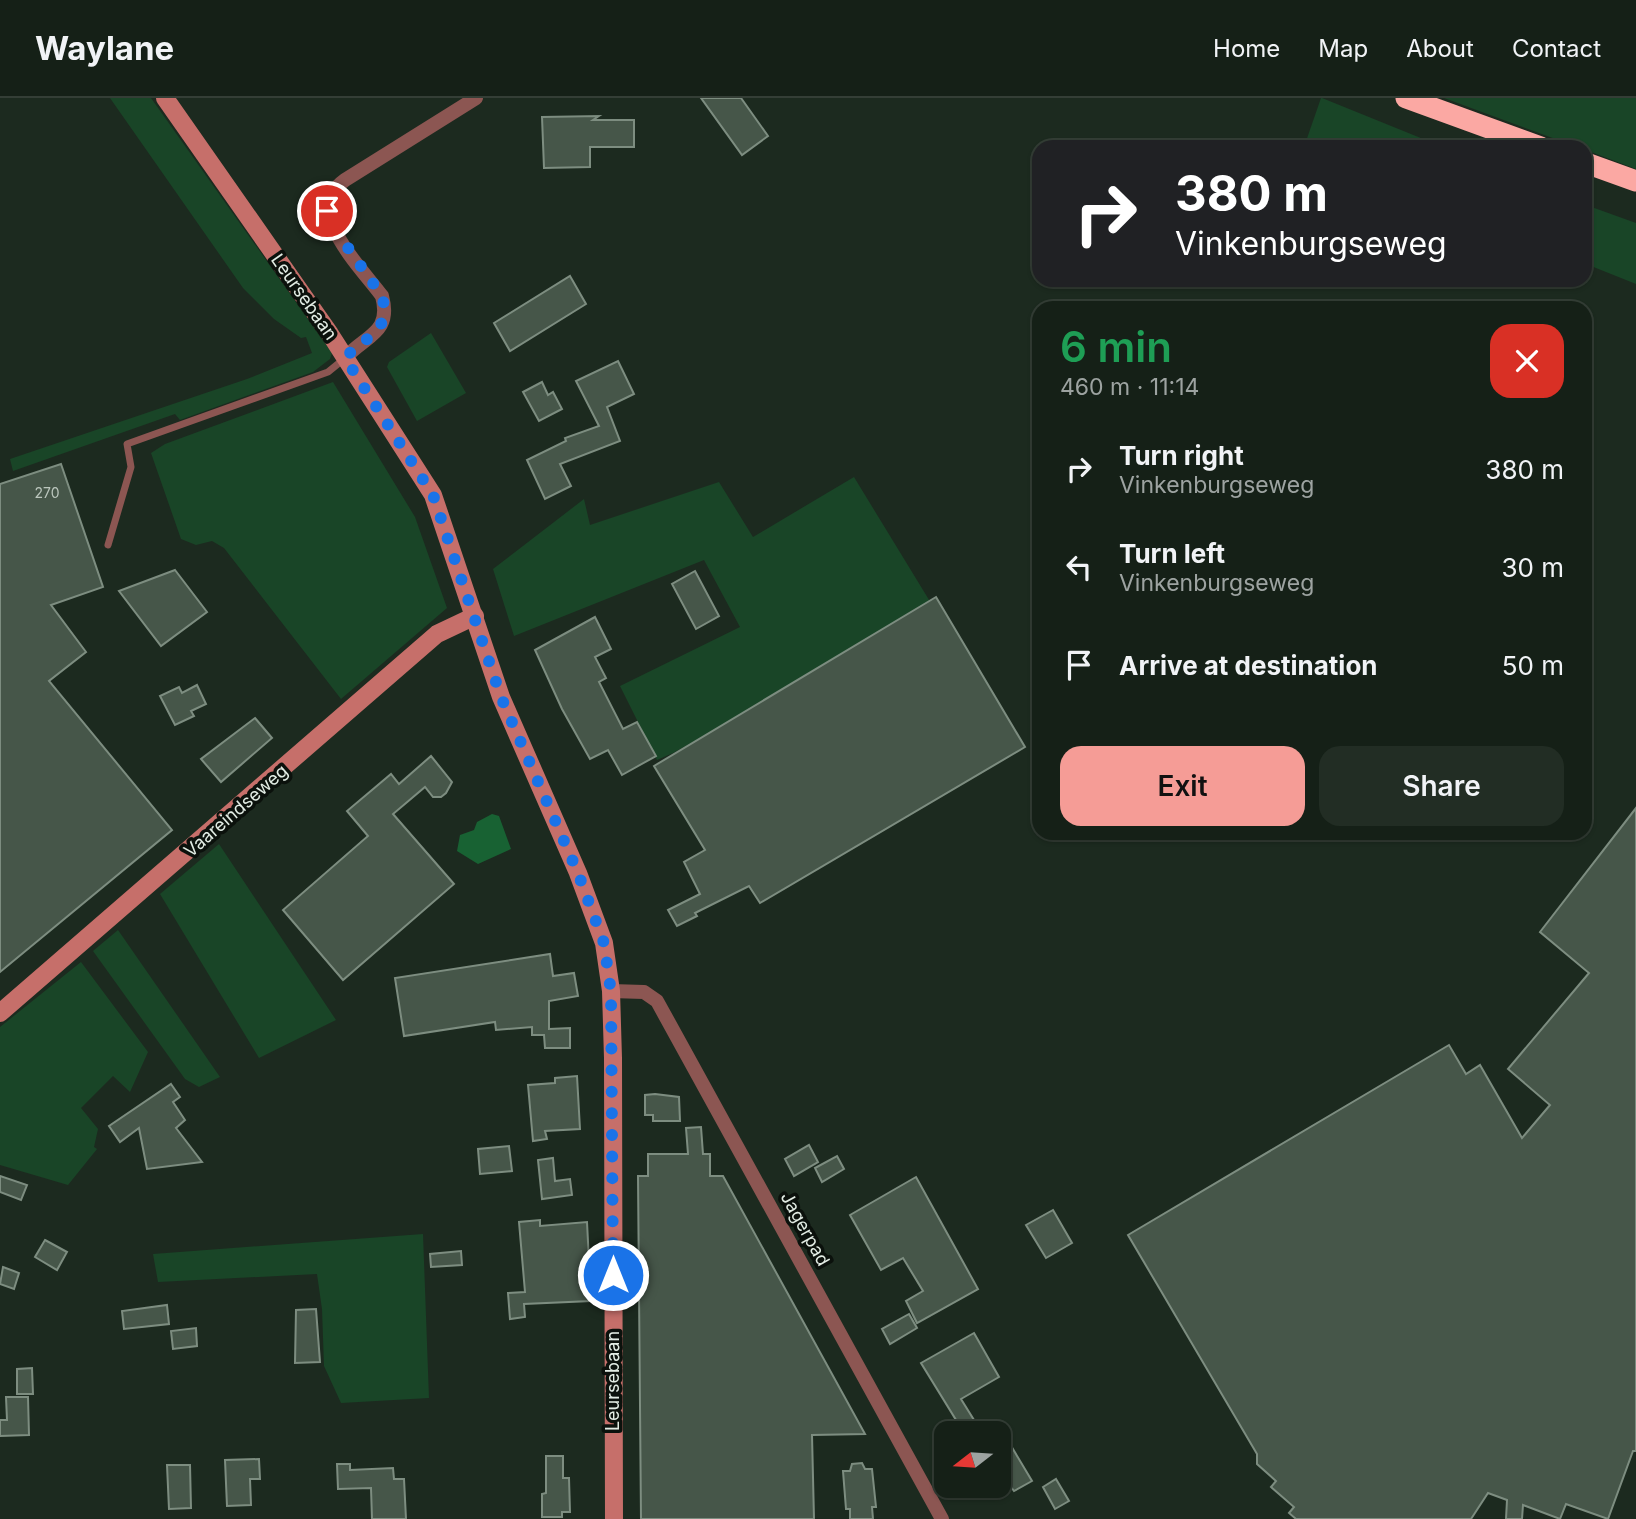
<!DOCTYPE html>
<html lang="en">
<head>
<meta charset="utf-8">
<style>
  :root { --surface:#152017; --page:#222d24; --text:#f1f3f6; --muted:#9da3a1; --line:#343e36; --accent:#f59c96 }
  body { margin:0; font-family:Inter,sans-serif; background:var(--page); color:var(--text); height:100vh; display:flex; flex-direction:column; font-size:26px; white-space:nowrap }
  * { box-sizing:border-box; margin:0 }
  p { font-size:23px; color:var(--muted) }
  .icon { flex:none; width:38px; height:38px; fill:none; stroke:currentColor; stroke-width:2; stroke-linecap:round; stroke-linejoin:round }
  .map { position:relative; flex:1; overflow:hidden }
  .drawer { position:absolute; left:1032px; top:203px; width:560px; height:539px; display:flex; flex-direction:column; background:var(--surface); border-radius:21px; box-shadow:0 2px 5px #0004,0 0 0 2px var(--line) }
  .drawer>* { flex:none }
  .guide { position:absolute; left:1032px; top:42px; width:560px; height:147px; border-radius:21px; box-shadow:0 2px 5px #0004,0 0 0 2px var(--line); background:#202124; color:#fff; overflow:hidden }
  .needle { width:46px; rotate:253deg }
  .buttons { position:absolute; left:934px; top:1323px; display:grid; gap:14px }
  .buttons a { display:grid; place-items:center; width:77px; height:77px; border-radius:14px; background:var(--surface); box-shadow:0 2px 5px #0004,0 0 0 2px var(--line); font-size:35px }
  .pin { position:absolute; display:grid; place-items:center; width:60px; height:60px; color:#fff; margin:-30px; border:4px solid #fff; border-radius:50%; box-shadow:0 2px 7px #0007 }
  .me { position:absolute; width:77px; margin:-38px; rotate:0deg; stroke-linejoin:round; filter:drop-shadow(0 0 5px #0008) }
  .turn { display:flex; align-items:center; gap:24px; height:147px; padding:0 28px; font-size:32px }
  .turn .icon { width:91px; height:91px; stroke-width:2.5 }
  .turn b { display:block; font-size:49px; line-height:60px }
  .round { display:grid; place-items:center; flex:none; width:74px; height:74px; border-radius:21px; background:var(--page) }
  .headline { display:flex; align-items:center; justify-content:space-between; height:119px; padding:0 28px }
  h1 { font-size:42px; font-weight:600; line-height:52px; color:#1e9e55 }
  .cta { display:flex; gap:14px; margin-top:auto; padding:14px 28px }
  .cta a { flex:1; height:80px; border-radius:21px; background:var(--accent); color:#111; font-size:28px; font-weight:600; line-height:80px; text-align:center }
  .cta a+a { background:var(--page); color:var(--text) }
  ul { padding:0; list-style:none }
  li { display:flex; align-items:center; gap:21px; height:98px; padding:0 28px }
  li div { flex:1 }
  li b { display:block; font-size:26px }
  li em { font-style:normal }
  header { display:flex; align-items:center; gap:42px; box-sizing:border-box; height:98px; padding:0 35px; background:var(--surface); border-bottom:2px solid var(--line) }
  header strong { font-size:33px }
  nav { display:flex; gap:38px; margin-inline-start:auto; font-size:24px }
  .map>svg:first-child { display:block }
  .green { fill:#194527 }
  .water { fill:#186233 }
  .building { fill:#465649; stroke:#7d8d80; stroke-width:2 }
  .lines { fill:none; stroke-linecap:round; stroke-linejoin:round }
  .lane { stroke:#8c5652; stroke-width:7 }
  .street { stroke:#8c5652; stroke-width:14 }
  .secondary { stroke:#c66f6a; stroke-width:18 }
  .highway { stroke:#fba8a3; stroke-width:21 }
  .route { stroke:#1a73e8; stroke-width:12; stroke-dasharray:0 21.6 }
  .labels { text-anchor:middle; stroke-width:7; stroke-linejoin:round; paint-order:stroke }
  .number-label { font-size:14px; fill:#bbc6bd }
  .street-label { font-size:18px; fill:#e2ece4; stroke:#0b110c }
</style>
</head>
<body>
<header>
<strong>Waylane</strong>
<nav><a>Home</a><a>Map</a><a>About</a><a>Contact</a></nav>
</header>
<div class="map">
<svg width="1636" height="1421" viewBox="0 0 1636 1421">
  <rect width="100%" height="100%" fill="#1c2a1f"/>
  <!-- green -->
  <g class="green">
    <polygon points="110,0 151,0 332,255 330,261 313,274 180,322 175,316 13,373 10,361 247,281 312,255 306,239 301,240 274,221 243,190"/>
    <polygon points="1321,0 1322,0 1443,49 1304,49"/>
    <polygon points="1444,0 1636,0 1636,71 1586,52 1586,49 1577,49"/>
    <polygon points="1586,107 1636,125 1636,186 1586,166"/>
    <polygon points="431,235 466,295 417,323 387,269 389,264"/>
    <polygon points="333,284 415,419 447,510 341,601 224,450 212,443 196,447 181,441 151,355 165,346"/>
    <polygon points="854,379 934,510 673,655 657,662 620,588 740,529 704,462 514,538 493,471 584,401 590,427 719,384 753,439"/>
    <polygon points="219,746 336,922 259,960 160,796"/>
    <polygon points="118,832 220,979 199,989 185,981 93,853"/>
    <polygon points="81,864 148,954 130,994 113,978 81,1010 98,1031 94,1049 97,1051 68,1087 0,1067 0,929"/>
    <polygon points="423,1136 429,1300 341,1305 324,1268 322,1211 317,1176 158,1184 153,1156"/>
  </g>
  <!-- water -->
  <polygon class="water" points="492,716 499,718 511,751 478,766 457,753 460,737 474,732 477,724"/>
  <!-- building -->
  <g class="building">
    <polygon points="701,0 741,0 768,38 742,57"/>
    <polygon points="599,18 593,22 634,22 634,49 590,49 590,69 544,70 542,19"/>
    <polygon points="570,178 586,206 510,253 494,225"/>
    <polygon points="618,263 634,296 607,309 620,343 560,366 571,388 545,401 527,362 566,343 565,340 599,328 576,283"/>
    <polygon points="542,284 548,297 553,294 562,311 539,323 523,294"/>
    <polygon points="61,366 103,489 51,507 86,554 49,583 172,732 0,874 0,386"/>
    <polygon points="175,472 207,514 161,548 119,493"/>
    <polygon points="695,473 719,518 696,531 672,486"/>
    <polygon points="936,499 1025,649 760,805 749,788 695,815 697,818 677,828 668,812 700,796 684,764 705,752 654,668"/>
    <polygon points="595,519 611,551 595,559 606,580 599,584 623,631 637,624 656,658 622,677 608,652 590,661 562,611 535,552"/>
    <polygon points="197,587 206,606 191,613 194,618 175,627 160,598 179,589 182,595"/>
    <polygon points="255,620 272,640 221,684 201,661"/>
    <polygon points="431,658 452,684 446,695 441,699 433,699 425,689 393,716 454,786 343,882 283,812 368,738 347,713 391,676 399,686"/>
    <polygon points="1636,710 1636,1353 1633,1353 1608,1421 1566,1406 1560,1421 1523,1407 1522,1421 1506,1421 1507,1402 1488,1395 1471,1421 1296,1421 1289,1415 1294,1409 1271,1389 1276,1383 1257,1366 1257,1356 1128,1137 1449,947 1466,976 1480,967 1522,1040 1550,1007 1508,971 1589,875 1540,834"/>
    <polygon points="550,856 553,878 574,875 578,898 549,903 549,931 570,930 570,950 545,950 544,937 532,937 532,929 496,932 495,924 404,938 395,880"/>
    <polygon points="577,978 580,1031 545,1033 547,1041 533,1043 528,987 555,985 555,980"/>
    <polygon points="171,986 180,999 173,1004 185,1022 176,1030 202,1064 147,1071 139,1030 120,1044 109,1028"/>
    <polygon points="655,996 679,999 680,1023 653,1023 653,1017 645,1017 645,997"/>
    <polygon points="701,1029 703,1056 710,1056 710,1078 723,1078 865,1336 812,1337 814,1421 641,1421 638,1078 648,1078 648,1056 688,1056 686,1030"/>
    <polygon points="809,1047 818,1064 794,1078 785,1061"/>
    <polygon points="509,1048 512,1073 480,1076 478,1051"/>
    <polygon points="837,1058 844,1071 822,1084 815,1070"/>
    <polygon points="553,1060 555,1083 570,1081 572,1097 542,1101 538,1062"/>
    <polygon points="0,1078 27,1087 21,1102 0,1094"/>
    <polygon points="916,1079 978,1191 917,1225 906,1203 923,1193 903,1160 881,1172 850,1117"/>
    <polygon points="1053,1112 1072,1145 1046,1160 1026,1127"/>
    <polygon points="540,1122 540,1128 587,1124 591,1203 524,1206 525,1219 510,1221 508,1195 525,1194 519,1124"/>
    <polygon points="45,1142 67,1154 57,1172 35,1159"/>
    <polygon points="461,1153 462,1167 431,1169 430,1156"/>
    <polygon points="3,1169 19,1175 14,1191 0,1186"/>
    <polygon points="167,1207 169,1226 124,1231 122,1213"/>
    <polygon points="316,1211 320,1264 295,1265 296,1212"/>
    <polygon points="909,1216 917,1230 890,1246 882,1231"/>
    <polygon points="196,1230 197,1248 173,1251 171,1233"/>
    <polygon points="974,1235 999,1279 961,1301 974,1322 961,1330 921,1265"/>
    <polygon points="32,1270 33,1296 17,1296 17,1271"/>
    <polygon points="6,1299 28,1299 29,1337 0,1338 0,1322 7,1322"/>
    <polygon points="1010,1346 1032,1383 1014,1393 1011,1389 999,1396 999,1352"/>
    <polygon points="546,1358 563,1358 563,1380 569,1380 570,1414 562,1414 562,1419 542,1419 542,1396 546,1395"/>
    <polygon points="259,1361 260,1381 250,1381 251,1407 227,1408 225,1362"/>
    <polygon points="862,1365 865,1371 872,1371 876,1409 872,1409 873,1421 850,1421 850,1411 846,1411 843,1373 850,1373 852,1366"/>
    <polygon points="337,1366 350,1366 350,1372 393,1370 394,1381 404,1381 406,1421 372,1421 371,1390 338,1391"/>
    <polygon points="167,1367 190,1367 191,1410 169,1411"/>
    <polygon points="1056,1381 1069,1403 1055,1411 1043,1389"/>
  </g>
  <g class="lines">
    <!-- lane -->
    <polyline class="lane" points="108,447 131,369 127,346 328,274 344,261"/>
    <!-- street -->
    <g class="street">
      <path d="M345 260C366 237 392 235 382 198 360 168 302 113 345 82L476 0"/>
      <polyline points="611,893 644,894 657,903 942,1421"/>
    </g>
    <!-- secondary -->
    <g class="secondary">
      <polyline points="165,0 330,236 433,397 501,599 578,775 604,845 611,893 613,960 614,1421"/>
      <polyline points="0,915 437,536 475,518"/>
    </g>
    <!-- highway -->
    <g class="highway">
      <polyline points="1406,0 1541,49"/>
      <polyline points="1586,65 1636,83"/>
    </g>
  </g>
  <g class="lines">
    <!-- route -->
    <path class="route" d="M327 113 334 130 382 198C392 234 366 237 345 260L433 397 501 599 578 775 604 845 611 894 613 1177"/>
  </g>
  <g class="labels">
    <!-- number labels -->
    <g class="number-label">
      <text x="47" y="400">270</text>
    </g>
    <!-- street labels -->
    <g class="street-label">
      <text transform="translate(304 199) rotate(55)" y="6">Leursebaan</text>
      <text transform="translate(236 713) rotate(-41)" y="6">Vaareindseweg</text>
      <text transform="translate(805 1131) rotate(61)" y="6">Jagerpad</text>
      <text transform="translate(613 1283) rotate(-90)" y="6">Leursebaan</text>
    </g>
  </g>
</svg>
<div class="buttons">
<a><svg class="needle" viewBox="-14 -14 28 28"><path d="M0-13l5 13h-10z" fill="#e53935"/><path d="M0 13l5-13h-10z" fill="#9da3a1"/></svg></a>
</div>
<div class="pin" style="left:327px;top:113px;background:#d93025"><svg class="icon" aria-label="arrive" viewBox="0 0 24 24"><path d="M6 21V4h12l-3 4 3 4H6"/></svg></div>
<svg class="me" style="left:613px;top:1177px" viewBox="-20 -20 40 40"><circle r="17" fill="#1a73e8" stroke="#fff" stroke-width="3"/><path d="M0-11L8 9 0 5-8 9z" fill="#fff"/></svg>
<div class="guide">
<div class="turn"><svg class="icon" aria-label="right" viewBox="0 0 24 24"><path d="M7 20v-9h11M14 6l5 5-5 5"/></svg><div><b>380 m</b>Vinkenburgseweg</div></div>
</div>
<section class="drawer">
<div class="headline"><div><h1>6 min</h1><p>460 m · 11:14</p></div><a class="round" style="background:#d93025;color:#fff"><svg class="icon" aria-label="close" viewBox="0 0 24 24"><path d="M6 6l12 12M18 6L6 18"/></svg></a></div>
<ul>
<li><svg class="icon" aria-label="right" viewBox="0 0 24 24"><path d="M7 20v-9h11M14 6l5 5-5 5"/></svg><div><b>Turn right</b><p>Vinkenburgseweg</p></div><em>380 m</em></li>
<li><svg class="icon" aria-label="left" viewBox="0 0 24 24"><path d="M17 20v-9H6M10 6l-5 5 5 5"/></svg><div><b>Turn left</b><p>Vinkenburgseweg</p></div><em>30 m</em></li>
<li><svg class="icon" aria-label="arrive" viewBox="0 0 24 24"><path d="M6 21V4h12l-3 4 3 4H6"/></svg><div><b>Arrive at destination</b></div><em>50 m</em></li>
</ul>
<div class="cta"><a>Exit</a><a>Share</a></div>
</section>
</div>
</body>
</html>
